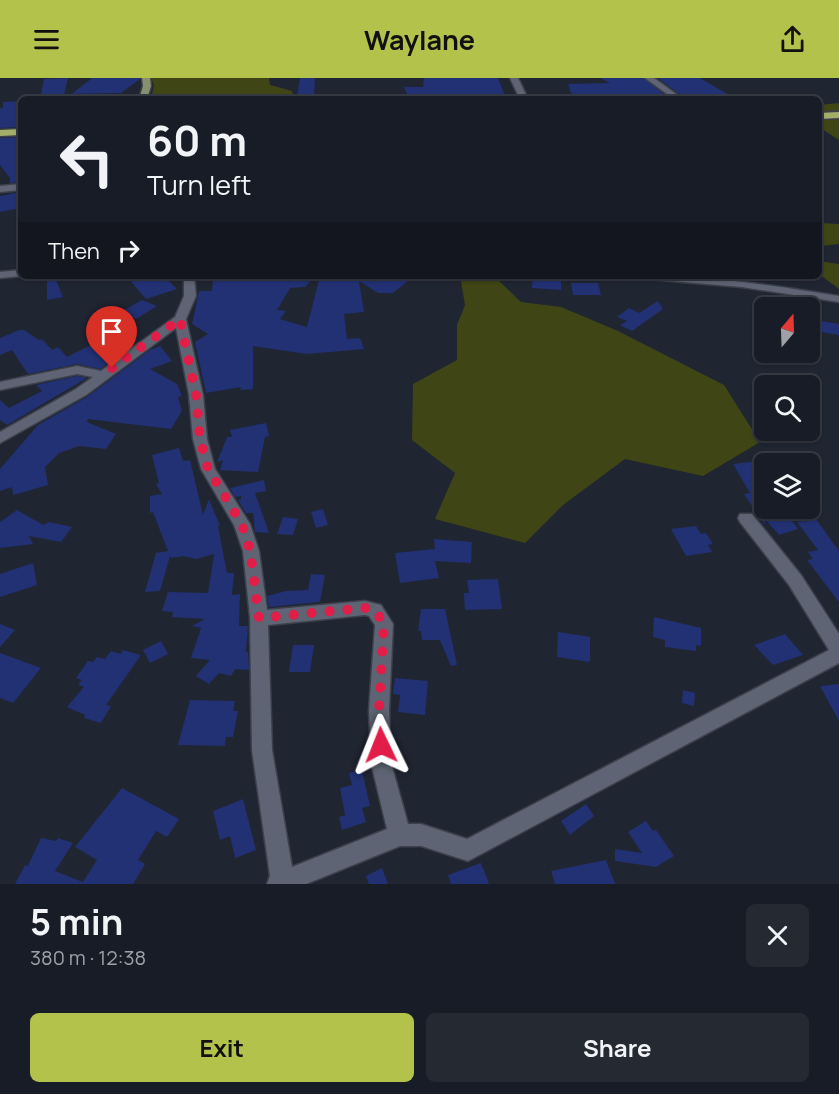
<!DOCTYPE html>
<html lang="en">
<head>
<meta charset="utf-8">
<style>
  :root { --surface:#181c26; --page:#252932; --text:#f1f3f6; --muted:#9fa1a7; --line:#363a43; --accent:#b3c24b }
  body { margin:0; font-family:Manrope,sans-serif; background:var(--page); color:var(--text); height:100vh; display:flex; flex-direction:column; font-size:22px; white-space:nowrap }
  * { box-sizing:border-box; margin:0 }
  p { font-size:20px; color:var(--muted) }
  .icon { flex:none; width:33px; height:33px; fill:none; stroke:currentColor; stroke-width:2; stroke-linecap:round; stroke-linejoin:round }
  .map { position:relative; height:806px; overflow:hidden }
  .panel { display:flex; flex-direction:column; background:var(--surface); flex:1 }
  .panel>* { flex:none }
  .hud { position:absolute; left:18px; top:18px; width:804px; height:183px; border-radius:9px; box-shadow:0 2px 4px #0004,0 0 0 2px var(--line); background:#181c26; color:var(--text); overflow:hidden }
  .needle { width:39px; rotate:19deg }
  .fabs { position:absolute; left:754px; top:219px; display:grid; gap:12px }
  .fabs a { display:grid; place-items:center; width:66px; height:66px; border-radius:9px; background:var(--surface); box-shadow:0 2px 4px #0004,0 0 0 2px var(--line); font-size:30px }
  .pin { position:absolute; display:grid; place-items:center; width:51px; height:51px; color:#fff; margin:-62px -26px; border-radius:50% 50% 50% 0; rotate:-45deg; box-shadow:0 0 6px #0007 }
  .pin .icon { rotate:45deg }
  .me { position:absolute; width:66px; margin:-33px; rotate:358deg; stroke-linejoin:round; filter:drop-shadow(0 0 4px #0008) }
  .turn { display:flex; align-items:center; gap:21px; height:126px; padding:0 30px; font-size:27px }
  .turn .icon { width:78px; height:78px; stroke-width:2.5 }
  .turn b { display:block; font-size:42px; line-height:51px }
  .then { display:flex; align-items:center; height:57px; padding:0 30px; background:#0003; gap:12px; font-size:22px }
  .round { display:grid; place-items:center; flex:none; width:63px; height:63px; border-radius:9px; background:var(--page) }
  .summary { display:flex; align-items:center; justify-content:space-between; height:102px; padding:0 30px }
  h1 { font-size:36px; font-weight:700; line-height:45px }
  .action { display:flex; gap:12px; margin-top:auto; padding:12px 30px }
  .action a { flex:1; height:69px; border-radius:9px; background:var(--accent); color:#111; font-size:24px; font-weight:700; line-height:69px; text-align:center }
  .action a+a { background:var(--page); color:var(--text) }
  header { display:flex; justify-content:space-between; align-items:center; height:78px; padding:0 30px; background:var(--accent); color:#111; font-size:27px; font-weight:700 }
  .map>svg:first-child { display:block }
  .green { fill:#3f4514 }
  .building { fill:#213173 }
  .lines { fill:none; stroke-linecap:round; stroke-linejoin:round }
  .minor-casing { stroke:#3c404b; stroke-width:3 }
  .major-casing { stroke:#3c404b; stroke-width:3 }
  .highway-casing { stroke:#3c404b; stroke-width:3 }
  .minor { fill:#5e6473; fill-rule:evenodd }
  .major { fill:#87906e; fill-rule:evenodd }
  .highway { fill:#a3ae6b; fill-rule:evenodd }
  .route { stroke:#e11d48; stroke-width:10; stroke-dasharray:0 18 }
</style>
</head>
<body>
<header><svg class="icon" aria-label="menu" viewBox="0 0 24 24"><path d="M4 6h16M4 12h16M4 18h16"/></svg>Waylane<svg class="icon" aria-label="share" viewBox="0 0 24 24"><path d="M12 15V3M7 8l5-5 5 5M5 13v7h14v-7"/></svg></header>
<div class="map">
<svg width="839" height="806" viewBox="0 0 839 806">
  <rect width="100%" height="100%" fill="#202532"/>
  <!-- green -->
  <g class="green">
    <polygon points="151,0 269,0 270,7 292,13 293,21 151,21 154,7"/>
    <polygon points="839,25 839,62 819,49 819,27"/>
    <polygon points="819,145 839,146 839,166 819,168"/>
    <polygon points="819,183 839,186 839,211 819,196"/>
    <polygon points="460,198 499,203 521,224 561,229 618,253 724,307 760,364 703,398 625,381 563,427 525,465 435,441 455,395 412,362 413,306 457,282 457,247 465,227"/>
  </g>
  <!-- building -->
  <g class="building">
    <polygon points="68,0 64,17 55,17 54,21 40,21 44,1"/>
    <polygon points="92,0 140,0 140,1 121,15 72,16"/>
    <polygon points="300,0 315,0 314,19 297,19"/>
    <polygon points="424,0 498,0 506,21 409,21 404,9 423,9"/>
    <polygon points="600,0 643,0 664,16 621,16 623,21 573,21 568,6 610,5"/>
    <polygon points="658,0 700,0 736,21 704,21 700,16 688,18 678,15"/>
    <polygon points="21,23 21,49 0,50 0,30 3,30 3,24"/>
    <polygon points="21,59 21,104 10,105 10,100 0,87 0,60"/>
    <polygon points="21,114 21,130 0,134 0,118"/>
    <polygon points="126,198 150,198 150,203 165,199 177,211 146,221"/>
    <polygon points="213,198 242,198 274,202 274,198 315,198 305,209 290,210 277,232 286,233 280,241 307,249 320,198 352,198 355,201 413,199 393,215 378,215 359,203 364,234 344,236 347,261 360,260 364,271 307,276 253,268 253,311 240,312 241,309 206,315 195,264 208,256 192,246 199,213 212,213"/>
    <polygon points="533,198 561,198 561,212 532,210"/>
    <polygon points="56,202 63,219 47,222 47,203"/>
    <polygon points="571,205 598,205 601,217 573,217"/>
    <polygon points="142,222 157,228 136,241 121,234"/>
    <polygon points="658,223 663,231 632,253 620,247 627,243 617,239 629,230 639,235"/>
    <polygon points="810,241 839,246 839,257 810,252"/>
    <polygon points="19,252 24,252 39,262 42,261 52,272 58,269 67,279 107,259 129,269 100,291 77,286 28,296 12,272 0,277 0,260"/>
    <polygon points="160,268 172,283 150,291 177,306 182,318 178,319 182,333 171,351 88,341 87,344 116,356 106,371 79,368 59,375 45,389 48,407 13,417 12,409 0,413 0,391 38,347 87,319 150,272"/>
    <polygon points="77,298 87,300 7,347 0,342 0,322 9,330 42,313 36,307"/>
    <polygon points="266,345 269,358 265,359 258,394 220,392 223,382 217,384 227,359 232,359 230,352"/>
    <polygon points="179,370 183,383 190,382 203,437 209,421 220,448 218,448 227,495 234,495 232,517 240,516 239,548 248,548 246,574 248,574 249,592 235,591 231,598 219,595 209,606 196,598 210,582 191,580 201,550 192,548 205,541 172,539 173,534 162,533 168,514 208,515 214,476 196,481 183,478 171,480 170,478 160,513 145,514 156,475 168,473 153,434 150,435 150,418 162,416 156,406 159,405 152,377"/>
    <polygon points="758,383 760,386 765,385 765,430 783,430 798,451 779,457 765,441 765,447 744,416 750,415 733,386"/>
    <polygon points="264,402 266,413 255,415 269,455 255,454 253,435 246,435 238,422 241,421 241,418 235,419 230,410"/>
    <polygon points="323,431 328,447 316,450 311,434"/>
    <polygon points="17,432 43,447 49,444 72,449 61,464 29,458 33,466 0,470 0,444"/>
    <polygon points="283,439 298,441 293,457 277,456"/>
    <polygon points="816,441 839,473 839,524 807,482 813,481 808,474 818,472 797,444"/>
    <polygon points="696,448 701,456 706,455 713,466 708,467 712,474 686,478 671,451"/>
    <polygon points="434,461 472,464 471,485 435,483 439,500 400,505 395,475 435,471"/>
    <polygon points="33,485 37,507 0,519 0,496"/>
    <polygon points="311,496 325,497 320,524 269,529 267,518 286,513 308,512"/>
    <polygon points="498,501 502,531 465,532 464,515 469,515 467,502"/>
    <polygon points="421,531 445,531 457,587 451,588 440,562 422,562 421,553 418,553"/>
    <polygon points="654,539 701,550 701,568 696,567 696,573 665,569 665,562 653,559"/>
    <polygon points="0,546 15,552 0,569"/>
    <polygon points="558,554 590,559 590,584 557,579"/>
    <polygon points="785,556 803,577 773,587 754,567"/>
    <polygon points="161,563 168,576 150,585 143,572"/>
    <polygon points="293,567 314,567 310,594 289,594"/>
    <polygon points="123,572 141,577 106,627 111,628 101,645 84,640 85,637 67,629 84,609 78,607 82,602 76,600 88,583 93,584 97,579 105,581 111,573 121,576"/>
    <polygon points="0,575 41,590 13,625 0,620"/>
    <polygon points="395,600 428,603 425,637 398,634 400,617 393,616"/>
    <polygon points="839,606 839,643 820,608"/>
    <polygon points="683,612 695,615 694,628 682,625"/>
    <polygon points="190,622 235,623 233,633 238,633 233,659 226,659 225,668 178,667"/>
    <polygon points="362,692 370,728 362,730 366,744 342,752 339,739 345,737 340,710 352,707 349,695"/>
    <polygon points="122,710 179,741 167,759 156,753 138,782 145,786 133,806 15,806 25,787 28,788 41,760 56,763 58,760 73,765 55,793 83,804 97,782 75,769"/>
    <polygon points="243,721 256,772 235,780 230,758 220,762 213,733"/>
    <polygon points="586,726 594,738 570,757 561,743"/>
    <polygon points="646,743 653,753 656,752 674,778 656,789 615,783 615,771 642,775 628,754"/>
    <polygon points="606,782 615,806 555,806 551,793"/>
    <polygon points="481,785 489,806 451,806 448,797"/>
    <polygon points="382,790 388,806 369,806 366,798"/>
  </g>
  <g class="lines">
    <defs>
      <g id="minor">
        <polygon points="510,0 518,0 528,21 520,21"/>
        <polygon points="645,0 654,0 683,21 674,21"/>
        <polygon points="21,106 21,112 0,114 0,108"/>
        <polygon points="21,192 22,198 0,200 0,194"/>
        <path d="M184 198H194L196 218 186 241 203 317 207 361 215 391 250 446 259 473 267 532 365 523 381 527 393 546 389 632 391 685 408 746H421L467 761 829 572 789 507 740 444 738 440 740 436H752L801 497 839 556V585L468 783 421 768H400L306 806H267L270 798 252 672 250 540 243 473 234 447 201 391 193 361 189 317 176 250 86 317 0 365V354L76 311 93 299 77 296 0 312V304L77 288 101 293 175 239 184 218ZM365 537 369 538 375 547 369 632 371 685 387 751 292 789 272 672 268 547Z"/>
        <path d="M643 198C709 198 773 207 839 218V224L742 209 648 201Z"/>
      </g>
      <polygon id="major" points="142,0 150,0 151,8 147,21 139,21 143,8"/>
      <g id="highway">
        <polygon points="839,34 839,40 819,41 819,35"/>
        <polygon points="21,51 21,57 0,58 0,52"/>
      </g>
    </defs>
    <!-- minor casing -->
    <use href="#minor" class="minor-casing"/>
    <!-- major casing -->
    <use href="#major" class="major-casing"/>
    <!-- highway casing -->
    <use href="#highway" class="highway-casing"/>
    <!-- minor -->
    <use href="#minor" class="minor"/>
    <!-- major -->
    <use href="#major" class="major"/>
    <!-- highway -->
    <use href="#highway" class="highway"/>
  </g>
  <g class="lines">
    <!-- route -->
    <polyline class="route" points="112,290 180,241 196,317 200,361 208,391 242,446 250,472 259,540 365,530 375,532 384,546 379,632 381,667"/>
  </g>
</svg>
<div class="fabs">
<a><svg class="needle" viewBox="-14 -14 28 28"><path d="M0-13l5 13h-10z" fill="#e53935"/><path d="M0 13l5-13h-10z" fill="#9fa1a7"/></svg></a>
<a><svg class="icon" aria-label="search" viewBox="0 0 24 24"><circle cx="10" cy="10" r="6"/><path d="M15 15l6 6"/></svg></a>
<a><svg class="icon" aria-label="layers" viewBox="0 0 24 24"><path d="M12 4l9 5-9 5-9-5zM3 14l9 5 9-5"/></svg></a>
</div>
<div class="pin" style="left:112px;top:290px;background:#d93025"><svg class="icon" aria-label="arrive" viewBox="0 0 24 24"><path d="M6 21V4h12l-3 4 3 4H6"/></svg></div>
<svg class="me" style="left:381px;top:667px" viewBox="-20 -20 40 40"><path d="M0-17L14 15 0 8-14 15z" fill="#e11d48" stroke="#fff" stroke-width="4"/></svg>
<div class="hud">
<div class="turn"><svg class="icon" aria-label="left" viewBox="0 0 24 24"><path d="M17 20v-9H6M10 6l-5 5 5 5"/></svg><div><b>60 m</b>Turn left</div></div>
<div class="then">Then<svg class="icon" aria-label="right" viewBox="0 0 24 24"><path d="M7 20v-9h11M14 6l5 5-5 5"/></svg></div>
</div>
</div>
<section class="panel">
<div class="summary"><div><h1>5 min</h1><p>380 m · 12:38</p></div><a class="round"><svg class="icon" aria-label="close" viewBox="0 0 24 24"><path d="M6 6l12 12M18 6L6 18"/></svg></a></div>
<div class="action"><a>Exit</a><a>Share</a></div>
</section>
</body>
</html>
